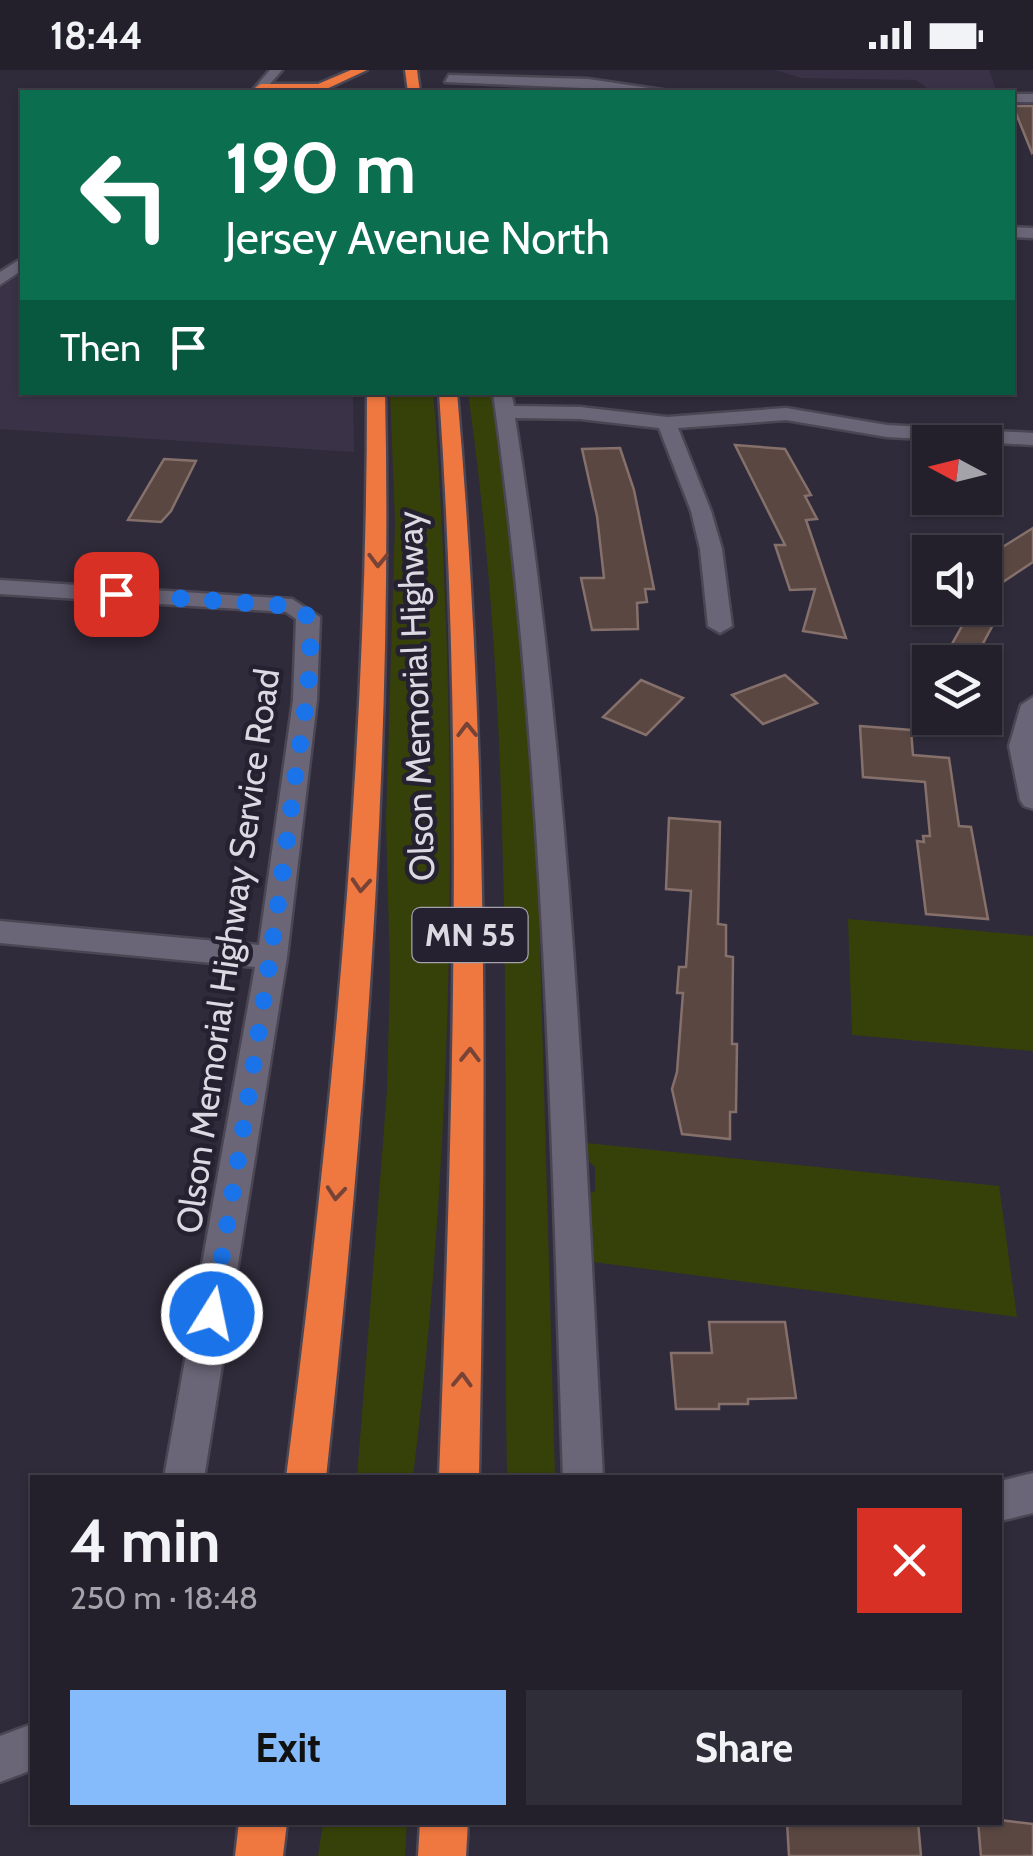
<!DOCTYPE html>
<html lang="en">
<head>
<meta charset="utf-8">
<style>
  :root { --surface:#23202c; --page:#2f2d38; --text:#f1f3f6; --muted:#a3a3a9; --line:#403e48; --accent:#86bbfb }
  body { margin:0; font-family:Cabin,sans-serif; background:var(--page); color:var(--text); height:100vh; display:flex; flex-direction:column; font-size:38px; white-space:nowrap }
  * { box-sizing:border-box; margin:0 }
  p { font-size:32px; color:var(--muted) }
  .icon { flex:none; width:55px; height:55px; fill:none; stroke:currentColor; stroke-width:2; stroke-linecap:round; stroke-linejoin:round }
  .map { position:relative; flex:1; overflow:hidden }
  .sheet { position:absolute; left:30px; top:1405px; width:972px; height:350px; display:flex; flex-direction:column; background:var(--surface); border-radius:0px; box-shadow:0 2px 8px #0004,0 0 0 2px var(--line) }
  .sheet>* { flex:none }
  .hud { position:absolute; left:20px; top:20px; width:995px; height:305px; border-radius:0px; box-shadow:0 2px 8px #0004,0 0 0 2px var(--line); background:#0b6e4f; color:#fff; overflow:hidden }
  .needle { width:65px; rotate:277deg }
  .fabs { position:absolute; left:912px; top:355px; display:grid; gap:20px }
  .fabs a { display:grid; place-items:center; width:90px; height:90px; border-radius:0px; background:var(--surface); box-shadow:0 2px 8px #0004,0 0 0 2px var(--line); font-size:50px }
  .pin { position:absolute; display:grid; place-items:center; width:85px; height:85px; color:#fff; margin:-42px; border-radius:20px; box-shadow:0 5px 15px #0006 }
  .me { position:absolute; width:110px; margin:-55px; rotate:10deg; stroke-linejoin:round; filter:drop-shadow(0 0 8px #0008) }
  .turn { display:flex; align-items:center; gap:35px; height:210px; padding:0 40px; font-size:45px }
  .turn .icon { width:130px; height:130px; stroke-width:2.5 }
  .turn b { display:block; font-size:70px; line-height:85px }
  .then { display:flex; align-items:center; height:95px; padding:0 40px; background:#0003; gap:20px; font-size:38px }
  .round { display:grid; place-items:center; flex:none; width:105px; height:105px; border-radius:0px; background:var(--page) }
  .overview { display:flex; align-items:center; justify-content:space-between; height:170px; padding:0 40px }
  h1 { font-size:60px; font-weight:800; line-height:75px }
  .primary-button { display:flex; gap:20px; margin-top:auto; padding:20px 40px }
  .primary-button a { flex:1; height:115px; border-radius:0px; background:var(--accent); color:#111; font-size:40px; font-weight:800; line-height:115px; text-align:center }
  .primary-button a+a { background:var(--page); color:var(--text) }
  .status { display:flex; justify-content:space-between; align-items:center; height:70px; padding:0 50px; background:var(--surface); direction:ltr }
  .status svg { height:28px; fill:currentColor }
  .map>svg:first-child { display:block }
  .built { fill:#3a3348 }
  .green { fill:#36410a }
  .building { fill:#5a4742; stroke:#85706b; stroke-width:2.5 }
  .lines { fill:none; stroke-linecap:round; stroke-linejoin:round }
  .minor-casing { stroke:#4a4653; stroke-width:5 }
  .highway-casing { stroke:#4a4653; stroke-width:5 }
  .minor { fill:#6b6677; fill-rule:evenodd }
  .highway { fill:#ef7740; fill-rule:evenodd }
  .oneway { stroke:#764336 }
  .route { stroke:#1a73e8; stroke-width:18; stroke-dasharray:0 32.4 }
  .labels { text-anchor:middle; stroke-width:9; stroke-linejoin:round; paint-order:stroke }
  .shield { fill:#252130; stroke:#a5a2ad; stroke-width:2.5 }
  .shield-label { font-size:32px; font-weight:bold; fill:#dcd9e3 }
  .street-label { font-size:35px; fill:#dcd9e3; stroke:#252130 }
</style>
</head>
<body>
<div class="status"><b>18:44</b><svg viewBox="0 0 49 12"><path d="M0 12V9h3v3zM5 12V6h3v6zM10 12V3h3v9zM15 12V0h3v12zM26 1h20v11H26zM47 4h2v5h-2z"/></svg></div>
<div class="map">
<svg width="1033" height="1786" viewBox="0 0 1033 1786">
  <rect width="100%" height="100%" fill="#2f2b3a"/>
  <!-- built -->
  <g class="built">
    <polygon points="775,0 989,0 997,22 933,22 916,10 801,8"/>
    <polygon points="22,203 22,322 353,323 354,382 0,359 0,219"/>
  </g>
  <!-- green -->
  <g class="green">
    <path d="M390 323H433L436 356C459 706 455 1060 413 1407L357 1408 387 1020 390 903 386 752 395 452Z"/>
    <path d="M468 323H492L518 535 537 774 555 1407H507C501 1047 519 681 468 323Z"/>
    <polygon points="848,849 1033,866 1033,981 852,965"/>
    <polygon points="587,1073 999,1116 1017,1247 593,1192 590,1123 595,1121 595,1097 589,1092"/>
    <polygon points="323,1753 407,1753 405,1786 318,1786"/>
  </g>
  <!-- building -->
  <g class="building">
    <polygon points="1013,36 1033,36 1033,82 1032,83"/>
    <polygon points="735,375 785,379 811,425 805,426 817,449 806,450 846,568 803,561 815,519 790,520 775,475 785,475"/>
    <polygon points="620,378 634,420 654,519 645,519 647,532 637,533 638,559 592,560 581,508 604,508 597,446 582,379"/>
    <polygon points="164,389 196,391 171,441 161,452 128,450"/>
    <polygon points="1033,458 1033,492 985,524 985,488"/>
    <polygon points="972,538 1002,538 973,592 942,592"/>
    <polygon points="785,605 817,633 763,654 732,625"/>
    <polygon points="641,610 683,628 646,665 603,647"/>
    <polygon points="860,656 911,660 913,685 949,688 959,756 971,757 988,849 926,844 917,771 924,772 923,766 930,766 925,712 863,707"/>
    <polygon points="669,748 720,752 718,854 726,855 726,886 733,887 732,974 737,974 736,1042 730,1042 730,1069 682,1064 672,1019 677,1002 683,923 677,923 679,897 686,897 691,821 666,819"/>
    <polygon points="709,1252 785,1252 796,1328 748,1329 748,1334 719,1334 719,1339 676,1339 671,1283 712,1283"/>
    <polygon points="1000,1750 1033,1754 1033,1786 981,1786 978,1752"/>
    <polygon points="787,1752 918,1752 921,1786 789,1786"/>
  </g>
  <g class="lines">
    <defs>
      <g id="minor">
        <polygon points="270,0 282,0 263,22 251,22"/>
        <polygon points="449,5 588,9 676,22 445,12"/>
        <rect x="1012" y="24" width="21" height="8"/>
        <polygon points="1012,157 1033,158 1033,168 1012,167"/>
        <polygon points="22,188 22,200 0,215 0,202"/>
        <path d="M493 322H511L514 336 580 337 667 347 786 338 887 355 1033 363V375L887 367 786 350 678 358 711 441 722 479 732 556 720 563 708 556 700 479 691 441 659 358 580 349 515 348C571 699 584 1053 603 1408H563C551 1044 543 683 493 322Z"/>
        <polygon points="0,510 292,529 320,547 317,630 287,887 204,1408 164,1408 255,897 0,873 0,851 259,875 293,630 296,549 286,542 0,524"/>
        <polygon points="1033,627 1033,739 1024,736 1020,730 1009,676 1021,635"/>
        <polygon points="1033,1403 1033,1443 1000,1451 1000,1411"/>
        <polygon points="32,1654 32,1700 0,1712 0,1666"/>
      </g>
      <g id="highway">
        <polygon points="351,0 367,0 320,22 261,22 255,18 261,14 318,14"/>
        <polygon points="405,0 417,0 420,22 408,22"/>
        <path d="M367 322H385C393 686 365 1046 326 1408H286C332 1047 367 687 367 322Z"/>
        <path d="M439 322H457C489 684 486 1045 479 1408H439C453 1045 464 685 439 322Z"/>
        <polygon points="239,1752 287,1752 283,1786 235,1786"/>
        <polygon points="420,1752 468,1752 466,1786 418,1786"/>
      </g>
    </defs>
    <!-- minor casing -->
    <use href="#minor" class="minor-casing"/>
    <!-- highway casing -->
    <use href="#highway" class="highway-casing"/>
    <!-- minor -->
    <use href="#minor" class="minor"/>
    <!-- highway -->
    <use href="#highway" class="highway"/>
  </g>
  <!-- one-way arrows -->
  <defs><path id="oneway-chevron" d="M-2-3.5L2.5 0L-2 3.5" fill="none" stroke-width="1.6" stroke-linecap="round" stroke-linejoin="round" transform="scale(2.5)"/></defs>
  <g class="oneway">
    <use href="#oneway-chevron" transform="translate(378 490) rotate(91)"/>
    <use href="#oneway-chevron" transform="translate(467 660) rotate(-91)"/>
    <use href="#oneway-chevron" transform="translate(361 815) rotate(94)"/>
    <use href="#oneway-chevron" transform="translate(470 985) rotate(-89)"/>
    <use href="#oneway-chevron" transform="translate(336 1123) rotate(95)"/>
    <use href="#oneway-chevron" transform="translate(462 1310) rotate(-88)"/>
  </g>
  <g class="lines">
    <!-- route -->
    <path class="route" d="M116 524 292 536 305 542C319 573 301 665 296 701 273 883 243 1063 212 1244"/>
  </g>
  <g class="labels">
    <!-- shield labels -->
    <rect class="shield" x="412.5" y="838" width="115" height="54" rx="8"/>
    <g class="shield-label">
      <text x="470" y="876">MN 55</text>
    </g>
    <!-- street labels -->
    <g class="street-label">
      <text transform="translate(416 626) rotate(-92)" y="12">Olson Memorial Highway</text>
      <text transform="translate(228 881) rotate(-82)" y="12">Olson Memorial Highway Service Road</text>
    </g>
  </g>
</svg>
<div class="fabs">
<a><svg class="needle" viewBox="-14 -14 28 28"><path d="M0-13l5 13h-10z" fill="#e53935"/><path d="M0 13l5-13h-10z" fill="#a3a3a9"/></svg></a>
<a><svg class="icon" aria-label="sound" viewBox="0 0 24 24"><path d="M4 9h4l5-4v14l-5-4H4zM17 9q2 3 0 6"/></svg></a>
<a><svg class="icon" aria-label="layers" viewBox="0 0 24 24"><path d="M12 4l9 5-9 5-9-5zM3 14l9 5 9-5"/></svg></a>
</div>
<div class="pin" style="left:116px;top:524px;background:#d93025"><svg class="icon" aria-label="arrive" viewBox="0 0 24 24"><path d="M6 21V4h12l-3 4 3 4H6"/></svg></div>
<svg class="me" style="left:212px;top:1244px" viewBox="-20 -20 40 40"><circle r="17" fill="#1a73e8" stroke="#fff" stroke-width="3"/><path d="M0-11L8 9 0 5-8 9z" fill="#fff"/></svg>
<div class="hud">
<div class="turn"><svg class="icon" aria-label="left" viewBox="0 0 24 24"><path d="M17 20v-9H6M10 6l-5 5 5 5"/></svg><div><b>190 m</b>Jersey Avenue North</div></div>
<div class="then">Then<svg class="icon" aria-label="arrive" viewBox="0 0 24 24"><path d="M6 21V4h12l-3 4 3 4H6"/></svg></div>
</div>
<section class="sheet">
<div class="overview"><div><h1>4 min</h1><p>250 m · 18:48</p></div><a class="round" style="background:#d93025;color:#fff"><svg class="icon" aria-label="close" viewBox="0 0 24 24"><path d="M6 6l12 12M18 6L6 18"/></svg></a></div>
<div class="primary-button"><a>Exit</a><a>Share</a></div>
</section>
</div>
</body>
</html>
